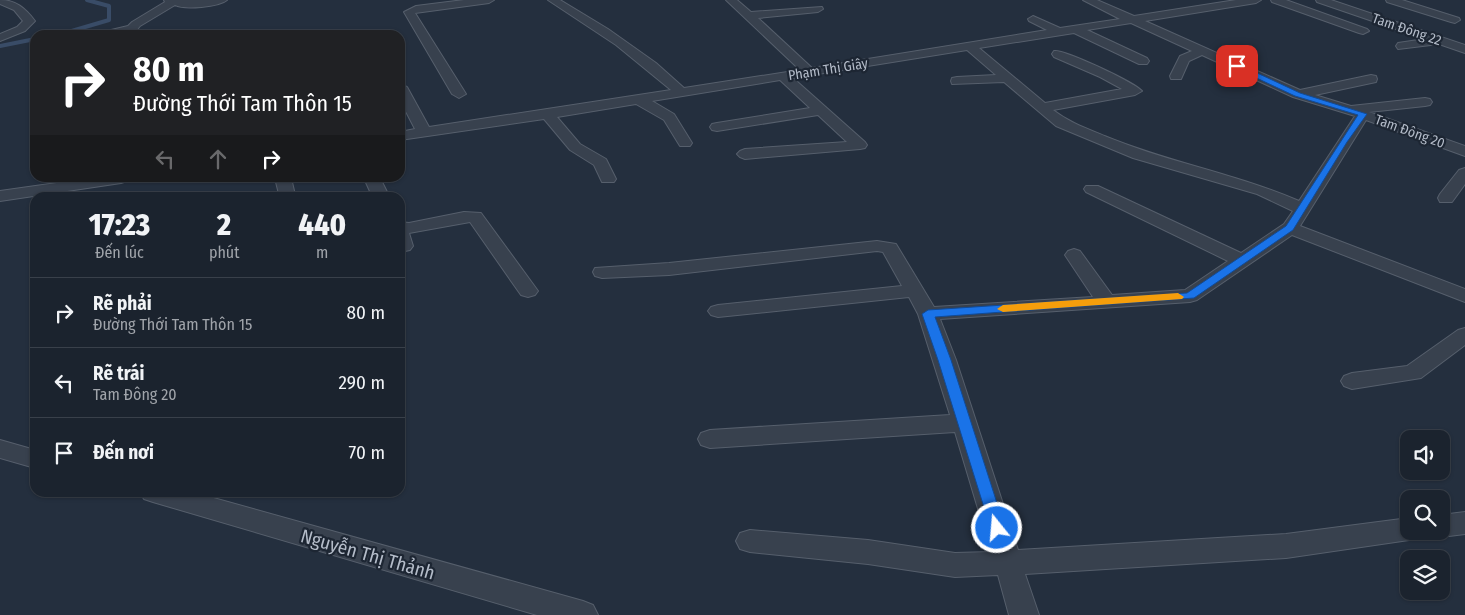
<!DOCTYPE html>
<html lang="vi">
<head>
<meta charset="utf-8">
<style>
  :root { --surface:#1b232e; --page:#242b36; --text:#f1f3f6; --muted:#a0a4aa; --line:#39404a }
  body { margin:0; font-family:"Fira Sans Condensed",sans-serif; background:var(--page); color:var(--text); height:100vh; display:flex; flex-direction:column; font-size:19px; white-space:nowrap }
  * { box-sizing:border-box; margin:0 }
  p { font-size:16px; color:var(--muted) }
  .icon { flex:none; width:28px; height:28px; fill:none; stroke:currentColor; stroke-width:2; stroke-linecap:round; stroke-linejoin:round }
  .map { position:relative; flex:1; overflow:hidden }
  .panel { position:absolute; left:30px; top:192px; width:375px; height:305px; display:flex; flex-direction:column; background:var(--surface); border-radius:15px; box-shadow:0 1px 4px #0004,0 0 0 1px var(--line) }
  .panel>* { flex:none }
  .hud { position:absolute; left:30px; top:30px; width:375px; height:152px; border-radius:15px; box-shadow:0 1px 4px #0004,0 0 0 1px var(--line); background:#202124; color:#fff; overflow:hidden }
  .fabs { position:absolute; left:1400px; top:430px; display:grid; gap:10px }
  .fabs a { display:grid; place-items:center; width:50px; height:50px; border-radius:10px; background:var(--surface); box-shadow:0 1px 4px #0004,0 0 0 1px var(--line); font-size:25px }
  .pin { position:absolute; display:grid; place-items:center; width:42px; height:42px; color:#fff; margin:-21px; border-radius:10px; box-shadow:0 2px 8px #0006 }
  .me { position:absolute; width:55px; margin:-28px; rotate:343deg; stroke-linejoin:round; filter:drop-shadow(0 0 4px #0008) }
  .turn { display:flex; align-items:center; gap:18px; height:105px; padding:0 20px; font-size:22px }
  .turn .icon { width:65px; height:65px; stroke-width:2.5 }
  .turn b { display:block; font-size:35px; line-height:42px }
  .lanes { display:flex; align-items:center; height:48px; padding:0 20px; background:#0003; justify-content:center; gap:25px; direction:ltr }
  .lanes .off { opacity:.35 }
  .eta { display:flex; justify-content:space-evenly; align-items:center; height:85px; text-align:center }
  .eta b { font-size:30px; font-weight:800; line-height:35px }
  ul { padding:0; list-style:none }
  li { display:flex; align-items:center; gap:15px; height:70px; padding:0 20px; border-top:1px solid var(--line) }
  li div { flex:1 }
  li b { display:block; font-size:19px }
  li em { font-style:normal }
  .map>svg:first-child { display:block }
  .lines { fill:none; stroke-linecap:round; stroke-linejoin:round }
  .stream { stroke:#394c67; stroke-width:4 }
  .minor-casing { stroke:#565f6c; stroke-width:2 }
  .minor { fill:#38414e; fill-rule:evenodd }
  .route { fill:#1a73e8; stroke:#114b97 }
  .slow { fill:#f59e0b }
  .labels { text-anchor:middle; stroke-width:4.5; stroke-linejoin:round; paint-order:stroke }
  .far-street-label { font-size:14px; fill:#b4bcc9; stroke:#1d2633 }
  .near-street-label { font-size:19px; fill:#b4bcc9; stroke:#1d2633 }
</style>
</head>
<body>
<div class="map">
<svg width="1465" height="615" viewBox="0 0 1465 615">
  <rect width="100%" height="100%" fill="#242f3e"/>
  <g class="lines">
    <!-- stream -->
    <g class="stream">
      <polyline points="58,35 109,20 109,6 87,0"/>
      <polyline points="0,46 35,39"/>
    </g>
    <defs>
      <g id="minor">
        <path d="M0 0C16 0 25 8 35 21L25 31 0 41V34L17 27 23 21 14 10 0 4Z"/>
        <path d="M164 0H227C219 7 184 10 175 5L140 26 136 31 107 35 105 33 107 31 128 26 132 22 165 2Z"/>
        <polygon points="464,0 494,0 489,3 415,13 466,94 459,98 452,94 404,12 416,6"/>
        <path d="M548 0H560L608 29 656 63 684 88 800 70 726 0H737L751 12 822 7 823 9 818 12 758 18 812 68 1047 30 1029 21 1028 19 1033 16 1060 28 1120 19 1083 0H1097L1134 16 1236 0H1261L1256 3 1145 21 1300 90 1371 75 1376 76 1377 79 1376 82 1315 95 1351 106 1425 98 1430 99 1432 102 1430 105 1425 106 1369 112 1465 146V156L1366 120 1300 226 1465 289V302L1292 235 1197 300 1190 302 940 319 956 360 1018 550 1286 534 1409 518V531H1421L1419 537 1409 540 1286 558 1025 574 1039 615H1009L998 575 955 577 868 564 750 552 740 549 736 541 740 533 750 530 868 540 955 553 991 552 955 432 710 448 701 445 698 439 701 433 710 430 950 415 918 314 909 297 718 317 711 315 708 311 711 307 718 305 902 286 883 252 877 251 669 275 602 278 595 276 593 272 595 268 669 263 877 241 896 244 934 307 1093 297 1065 255 1068 251 1074 249 1080 251 1112 295 1185 290 1228 261 1086 192 1084 189 1086 186H1098L1241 253 1284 224 1293 211 1257 194 1133 158 1056 126 1004 82 952 84 951 81 952 78 957 77 996 75 967 50 793 78 865 142 867 145 865 148 860 149 745 159 740 157 737 154 740 151 745 149 847 142 818 115 717 131 712 130 710 127 712 124 717 123 810 108 780 80 652 101 674 114 692 143 690 146H680L664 120 636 104 557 117 580 144 606 159 616 179 614 182H602L594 165 570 150 544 119 400 140V132L415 129 400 100V83L407 87 429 127 671 90 616 45ZM1131 23 1192 51 1180 56 1170 76 1171 79H1181L1189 61 1202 55 1293 97 1355 116 1299 201C1237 174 1170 163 1107 137 1088 129 1070 123 1053 110L1135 95 1142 91C1134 82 1064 49 1054 51L1052 54 1054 57 1100 77 1122 89 1045 103 979 48 1074 33 1139 64H1147L1149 61 1147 58 1087 30Z"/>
        <polygon points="1271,0 1286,0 1367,29 1369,31 1363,34 1359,33 1272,2"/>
        <polygon points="1316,0 1331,0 1465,45 1465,53 1439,44 1398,49 1396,46 1398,43 1425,39 1317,2"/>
        <polygon points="1386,0 1402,0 1459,18 1460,20 1455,23 1451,22 1387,2"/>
        <polygon points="1465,168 1465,184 1452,202 1440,202 1438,198 1440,194 1459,170"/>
        <polygon points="92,178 129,178 127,181 121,183 0,201 0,191"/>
        <polygon points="275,178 291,178 295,195 294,198 280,198"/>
        <polygon points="364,178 380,178 390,198 373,198"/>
        <polygon points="464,212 481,213 538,291 535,295 528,297 521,295 470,222 409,233 413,246 410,250 400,252 400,222 409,223"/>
        <polygon points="1465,328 1465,345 1421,378 1352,389 1344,386 1341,381 1344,376 1352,373 1407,366 1458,330"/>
        <polygon points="0,440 35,450 35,468 0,458"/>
        <polygon points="140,492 192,492 583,601 593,605 598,615 537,615 153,502 144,499"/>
        <polygon points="1465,512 1465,534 1441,537 1432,534 1430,531 1441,531 1441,515"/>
      </g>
    </defs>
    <!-- minor casing -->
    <use href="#minor" class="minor-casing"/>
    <!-- minor -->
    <use href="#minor" class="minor"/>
  </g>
  <!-- route -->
  <polygon class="route" points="1235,65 1240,65 1300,93 1367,114 1347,142 1293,230 1194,298 935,317 951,360 1005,528 1002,533 997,535 992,533 938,360 922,314 928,310 1187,293 1286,226 1358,115 1295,96 1235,68"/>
  <!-- slow -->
  <polygon class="slow" points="1178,293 1184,297 1182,299 1003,312 997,309 1003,305"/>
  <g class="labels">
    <!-- far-street labels -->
    <g class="far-street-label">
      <text transform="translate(1407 29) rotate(19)" y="5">Tam Đông 22</text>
      <text transform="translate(828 69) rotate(-9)" y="5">Phạm Thị Giây</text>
      <text transform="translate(1410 131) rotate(20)" y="5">Tam Đông 20</text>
    </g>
    <!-- near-street labels -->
    <g class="near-street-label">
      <text transform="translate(368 554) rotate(16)" y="7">Nguyễn Thị Thảnh</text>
    </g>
  </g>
</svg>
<div class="fabs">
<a><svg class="icon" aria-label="sound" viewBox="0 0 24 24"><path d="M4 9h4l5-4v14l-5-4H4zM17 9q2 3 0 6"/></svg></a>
<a><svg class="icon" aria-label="search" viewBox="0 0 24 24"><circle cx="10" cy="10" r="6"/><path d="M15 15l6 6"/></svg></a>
<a><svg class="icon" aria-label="layers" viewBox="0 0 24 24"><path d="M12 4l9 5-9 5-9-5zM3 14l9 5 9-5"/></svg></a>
</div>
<div class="pin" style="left:1237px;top:66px;background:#d93025"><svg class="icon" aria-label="arrive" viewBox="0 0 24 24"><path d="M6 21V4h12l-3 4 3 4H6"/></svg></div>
<svg class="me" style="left:997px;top:528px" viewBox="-20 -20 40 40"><circle r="17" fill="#1a73e8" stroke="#fff" stroke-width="3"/><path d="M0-11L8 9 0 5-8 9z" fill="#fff"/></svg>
<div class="hud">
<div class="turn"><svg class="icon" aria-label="right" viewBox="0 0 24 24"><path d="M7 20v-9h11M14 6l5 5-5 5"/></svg><div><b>80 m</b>Đường Thới Tam Thôn 15</div></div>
<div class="lanes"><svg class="icon off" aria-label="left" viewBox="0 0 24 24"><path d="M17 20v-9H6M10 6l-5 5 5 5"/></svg><svg class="icon off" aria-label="ahead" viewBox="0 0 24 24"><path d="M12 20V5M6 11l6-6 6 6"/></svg><svg class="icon" aria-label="right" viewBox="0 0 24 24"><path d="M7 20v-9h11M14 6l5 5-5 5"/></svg></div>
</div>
<section class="panel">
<div class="eta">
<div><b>17:23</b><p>Đến lúc</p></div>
<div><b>2</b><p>phút</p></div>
<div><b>440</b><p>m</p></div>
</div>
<ul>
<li><svg class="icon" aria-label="right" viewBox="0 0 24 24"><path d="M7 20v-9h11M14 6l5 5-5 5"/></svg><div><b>Rẽ phải</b><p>Đường Thới Tam Thôn 15</p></div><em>80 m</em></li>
<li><svg class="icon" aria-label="left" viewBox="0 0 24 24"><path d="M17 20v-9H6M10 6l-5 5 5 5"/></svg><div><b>Rẽ trái</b><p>Tam Đông 20</p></div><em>290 m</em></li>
<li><svg class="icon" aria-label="arrive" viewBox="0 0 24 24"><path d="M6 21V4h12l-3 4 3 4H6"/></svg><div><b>Đến nơi</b></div><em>70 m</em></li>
</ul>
</section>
</div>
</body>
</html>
